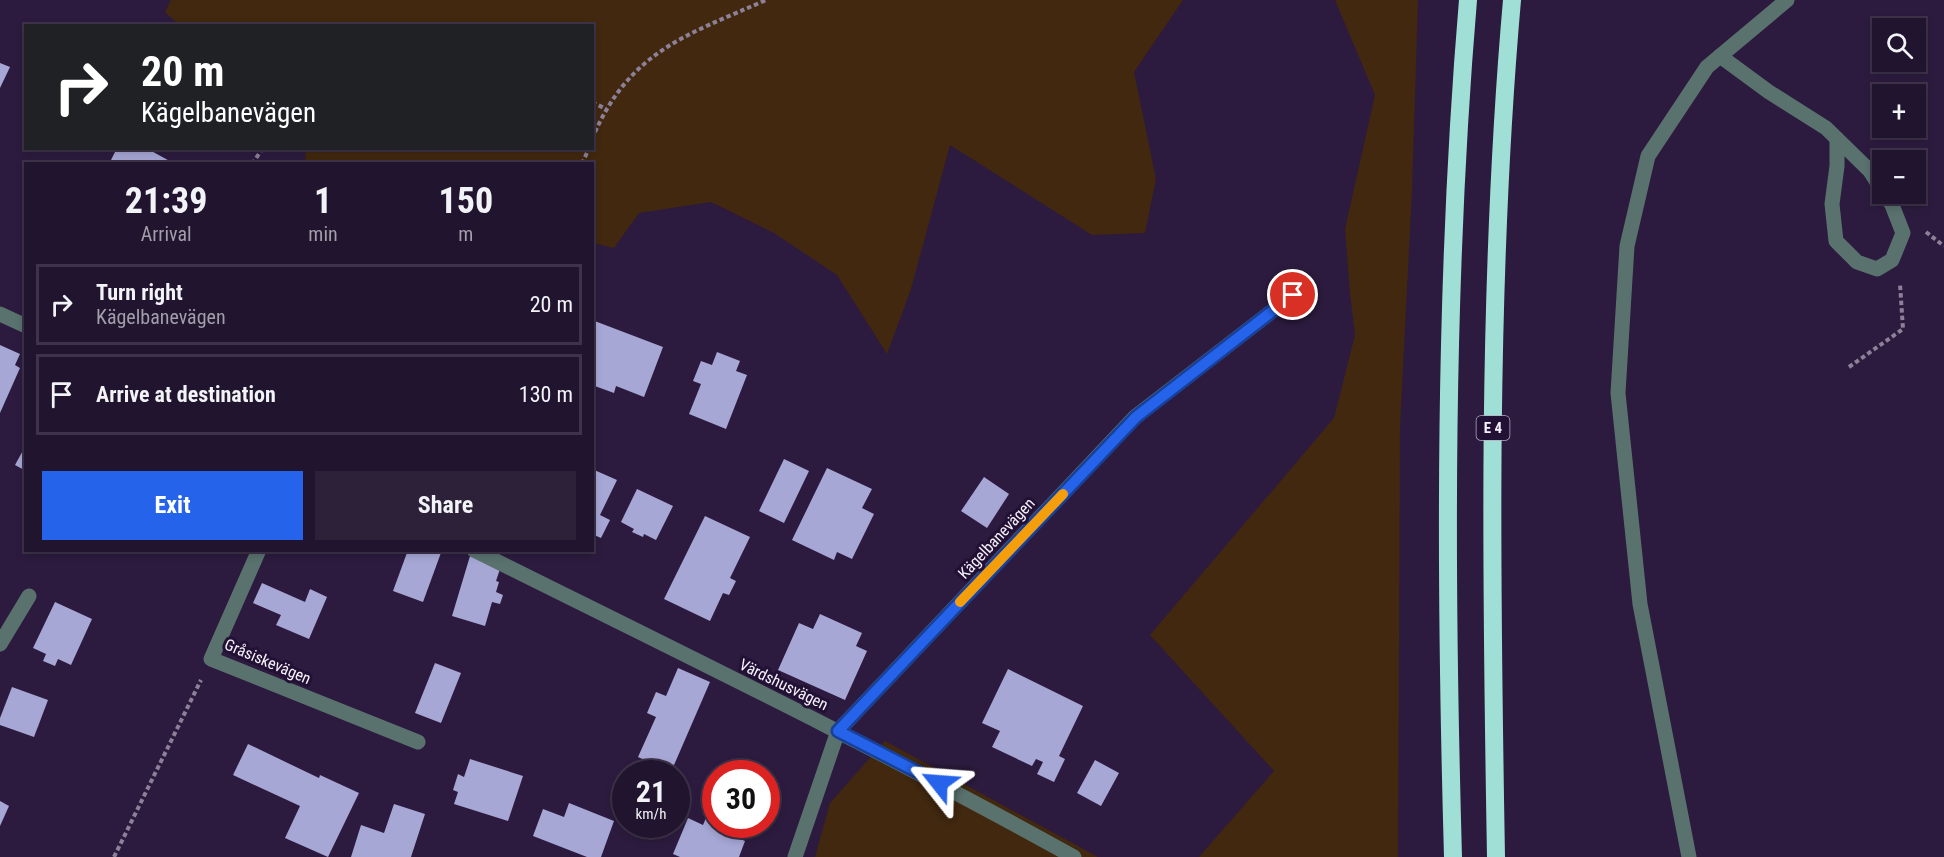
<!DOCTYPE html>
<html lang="en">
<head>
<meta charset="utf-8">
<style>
  :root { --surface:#21142e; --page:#2d213a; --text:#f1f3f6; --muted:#a29eaa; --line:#3e334a; --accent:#2563eb }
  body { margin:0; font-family:"Roboto Condensed",sans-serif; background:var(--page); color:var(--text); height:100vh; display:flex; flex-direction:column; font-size:22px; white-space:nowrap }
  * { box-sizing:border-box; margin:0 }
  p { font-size:20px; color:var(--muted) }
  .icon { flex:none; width:33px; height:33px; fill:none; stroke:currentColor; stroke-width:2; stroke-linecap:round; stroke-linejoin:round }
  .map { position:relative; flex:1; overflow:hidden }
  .side { position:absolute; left:24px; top:162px; width:570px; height:390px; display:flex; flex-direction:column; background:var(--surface); border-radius:0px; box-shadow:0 3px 9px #0003,0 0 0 2px var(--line) }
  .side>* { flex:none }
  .banner { position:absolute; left:24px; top:24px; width:570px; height:126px; border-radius:0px; box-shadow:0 3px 9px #0003,0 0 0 2px var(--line); background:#202124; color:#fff; overflow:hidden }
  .fabs { position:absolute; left:1872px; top:18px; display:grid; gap:12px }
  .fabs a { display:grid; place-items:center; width:54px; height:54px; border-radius:0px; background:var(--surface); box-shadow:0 3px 9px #0003,0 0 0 2px var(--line); font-size:30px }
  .speed { position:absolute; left:612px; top:760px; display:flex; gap:12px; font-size:30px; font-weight:700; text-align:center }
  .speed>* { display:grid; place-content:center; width:78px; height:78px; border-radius:50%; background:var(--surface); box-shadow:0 3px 9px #0003,0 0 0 2px var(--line); line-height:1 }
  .speed small { font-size:15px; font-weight:400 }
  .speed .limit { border:9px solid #d22; background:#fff; color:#111 }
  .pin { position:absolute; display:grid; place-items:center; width:51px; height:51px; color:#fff; margin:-26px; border:3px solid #fff; border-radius:50%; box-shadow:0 2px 6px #0007 }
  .me { position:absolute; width:66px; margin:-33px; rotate:298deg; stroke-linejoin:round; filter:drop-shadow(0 0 4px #0008) }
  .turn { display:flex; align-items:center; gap:21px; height:126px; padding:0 18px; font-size:27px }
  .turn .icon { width:78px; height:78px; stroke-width:2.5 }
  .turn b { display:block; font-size:42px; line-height:51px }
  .eta { display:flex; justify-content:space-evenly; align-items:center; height:102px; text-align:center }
  .eta b { font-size:36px; font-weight:700; line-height:42px }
  .cta { display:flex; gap:12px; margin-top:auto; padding:12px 18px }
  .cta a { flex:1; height:69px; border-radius:0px; background:var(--accent); color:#fff; font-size:24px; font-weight:700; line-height:69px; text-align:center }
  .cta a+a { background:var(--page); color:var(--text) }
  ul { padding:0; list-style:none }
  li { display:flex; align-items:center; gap:18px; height:81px; margin:0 12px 9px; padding:0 6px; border:3px solid var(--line); border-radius:0px }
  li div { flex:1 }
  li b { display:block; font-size:22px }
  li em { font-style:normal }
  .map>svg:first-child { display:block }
  .green { fill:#41280f }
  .building { fill:#a7a7d6 }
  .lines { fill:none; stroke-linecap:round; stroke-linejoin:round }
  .path { stroke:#8c8198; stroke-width:4; stroke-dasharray:4.5 3; stroke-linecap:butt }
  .minor { stroke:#59726e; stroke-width:15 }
  .highway { stroke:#9fdfd6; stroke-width:18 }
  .route-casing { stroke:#184099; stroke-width:15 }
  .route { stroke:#2563eb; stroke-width:10 }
  .slow { stroke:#f59e0b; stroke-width:10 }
  .labels { text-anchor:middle; stroke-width:6; stroke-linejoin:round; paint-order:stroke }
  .shield { fill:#221134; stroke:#b6aec0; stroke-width:1.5 }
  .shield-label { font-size:15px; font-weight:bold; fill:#f6f2fc }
  .street-label { font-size:16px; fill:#f6f2fc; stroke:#221134 }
</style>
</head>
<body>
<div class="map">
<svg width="1944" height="857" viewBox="0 0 1944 857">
  <rect width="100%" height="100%" fill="#2c1b3e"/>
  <!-- green -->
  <g class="green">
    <polygon points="171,0 1183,0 1134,72 1156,179 1145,233 1092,235 950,145 911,289 887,354 837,275 774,233 711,202 639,213 614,248 593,243 592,164 305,163 306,149 592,148 592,26 179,25 165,12"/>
    <polygon points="1335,0 1418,0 1412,191 1400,426 1398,857 1199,857 1274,771 1150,635 1334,418 1355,335 1350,293 1345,229 1375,95"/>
    <polygon points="885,741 1098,857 815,857 830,803"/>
  </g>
  <!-- building -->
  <g class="building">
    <polygon points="0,63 10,67 0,88"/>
    <polygon points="117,148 146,148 175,164 109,164"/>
    <polygon points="592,320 663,347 644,397 616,386 614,393 592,385"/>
    <polygon points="0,345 20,354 15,365 20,368 0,413"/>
    <polygon points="717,352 740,361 736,371 747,375 726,429 689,414 701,384 693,381 701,361 712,365"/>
    <polygon points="26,445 26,471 15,465"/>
    <polygon points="784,459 809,471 784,523 759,511"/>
    <polygon points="827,468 872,489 862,508 874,514 852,559 837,552 834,560 792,540"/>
    <polygon points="592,469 617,480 600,515 610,520 601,538 592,534"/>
    <polygon points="984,477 1009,494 987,528 961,511"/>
    <polygon points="637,489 673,506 656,540 644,534 643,537 632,532 634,529 621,522"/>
    <polygon points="705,516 750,537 730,578 736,581 729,595 723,593 710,621 664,599"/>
    <polygon points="408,550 442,550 423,602 393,591"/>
    <polygon points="470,556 501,566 496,581 499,582 496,592 503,595 500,604 492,602 485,626 452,616"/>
    <polygon points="262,583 305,602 310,589 327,597 309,639 276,625 281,615 253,603"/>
    <polygon points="55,602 92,619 71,665 58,659 55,666 43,661 46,654 33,648"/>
    <polygon points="820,614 862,633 856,646 867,651 845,700 778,670 799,623 813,629"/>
    <polygon points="435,663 461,673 441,723 415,713"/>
    <polygon points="678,668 710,682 671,772 638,757 656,717 647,713 656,692 666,696"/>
    <polygon points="1008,669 1083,706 1059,756 1065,759 1054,782 1037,774 1043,762 1036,759 1032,766 992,747 1000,731 982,723"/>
    <polygon points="12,687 48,700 34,737 0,725 0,718"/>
    <polygon points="248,744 319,778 320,775 359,793 328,857 285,838 300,806 233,775"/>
    <polygon points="470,759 523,776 508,821 454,804 458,792 453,790 458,774 464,777"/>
    <polygon points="1095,760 1119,773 1101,806 1077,793"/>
    <polygon points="0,801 9,806 0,826"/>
    <polygon points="569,803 614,821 601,857 587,857 533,836 543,809 564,817"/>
    <polygon points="394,804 425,814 411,857 351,857 361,825 384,833"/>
    <polygon points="688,818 703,825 706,818 716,822 716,825 723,825 731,828 728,834 745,841 739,857 680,857 673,854"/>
  </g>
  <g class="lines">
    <!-- path -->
    <g class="path">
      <polyline points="592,102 606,109"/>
      <path d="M592 139C629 51 685 36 766 0"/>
      <polyline points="252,164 263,148"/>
      <polyline points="582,164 589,148"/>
      <polyline points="1926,232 1944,246"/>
      <polyline points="1849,367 1903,329 1900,284"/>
      <polyline points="114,857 201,680"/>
    </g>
    <!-- minor -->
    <g class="minor">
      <polyline points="1720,56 1769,92 1826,128 1870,171 1882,190"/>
      <polyline points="1837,139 1837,166 1832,204 1836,241 1857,262 1877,269 1892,260 1903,233 1892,205 1885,194"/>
      <polyline points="0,314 26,326"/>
      <polyline points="259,550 211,659 418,742"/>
      <path d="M474 550C675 650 878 748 1074 857"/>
      <polyline points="0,644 29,596"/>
      <polyline points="795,857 838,731 1135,417 1293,295"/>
      <polyline points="1689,857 1640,604 1618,393 1627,246 1648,156 1707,67 1787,0"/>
    </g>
    <!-- highway -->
    <g class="highway">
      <path d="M1453 857C1445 572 1444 284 1468 0"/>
      <path d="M1496 857C1491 572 1487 284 1512 0"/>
    </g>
  </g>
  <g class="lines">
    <defs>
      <polyline id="route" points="939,783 838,731 1136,417 1293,295"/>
    </defs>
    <!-- route casing -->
    <use href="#route" class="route-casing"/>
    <!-- route -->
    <use href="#route" class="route"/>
    <!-- slow -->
    <polyline class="slow" points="960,602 1063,494"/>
  </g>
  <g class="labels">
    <!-- shield labels -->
    <rect class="shield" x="1476.5" y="416" width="33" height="24" rx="4.5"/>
    <g class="shield-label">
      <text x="1493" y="433">E 4</text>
    </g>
    <!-- street labels -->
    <g class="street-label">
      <text transform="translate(996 538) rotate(-47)" y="6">Kägelbanevägen</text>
      <text transform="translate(268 661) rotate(23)" y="6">Gråsiskevägen</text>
      <text transform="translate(784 684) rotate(26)" y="6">Värdshusvägen</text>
    </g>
  </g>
</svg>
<div class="fabs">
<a><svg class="icon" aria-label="search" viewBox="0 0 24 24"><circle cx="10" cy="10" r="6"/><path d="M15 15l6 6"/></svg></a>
<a>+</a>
<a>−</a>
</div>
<div class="speed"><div>21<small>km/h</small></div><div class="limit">30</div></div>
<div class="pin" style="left:1293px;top:295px;background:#d93025"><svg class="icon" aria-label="arrive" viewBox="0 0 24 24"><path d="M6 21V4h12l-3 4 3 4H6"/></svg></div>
<svg class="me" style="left:939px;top:783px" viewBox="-20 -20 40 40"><path d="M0-17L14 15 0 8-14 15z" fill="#2563eb" stroke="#fff" stroke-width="4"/></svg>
<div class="banner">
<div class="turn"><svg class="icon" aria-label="right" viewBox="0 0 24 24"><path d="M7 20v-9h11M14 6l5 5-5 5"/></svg><div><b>20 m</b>Kägelbanevägen</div></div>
</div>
<section class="side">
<div class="eta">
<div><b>21:39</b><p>Arrival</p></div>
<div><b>1</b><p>min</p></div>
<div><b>150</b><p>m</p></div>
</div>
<ul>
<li><svg class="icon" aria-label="right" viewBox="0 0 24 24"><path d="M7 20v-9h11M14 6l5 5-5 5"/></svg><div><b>Turn right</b><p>Kägelbanevägen</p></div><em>20 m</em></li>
<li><svg class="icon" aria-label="arrive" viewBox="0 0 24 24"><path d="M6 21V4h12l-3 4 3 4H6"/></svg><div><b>Arrive at destination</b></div><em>130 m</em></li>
</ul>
<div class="cta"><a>Exit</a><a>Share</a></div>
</section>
</div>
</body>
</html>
